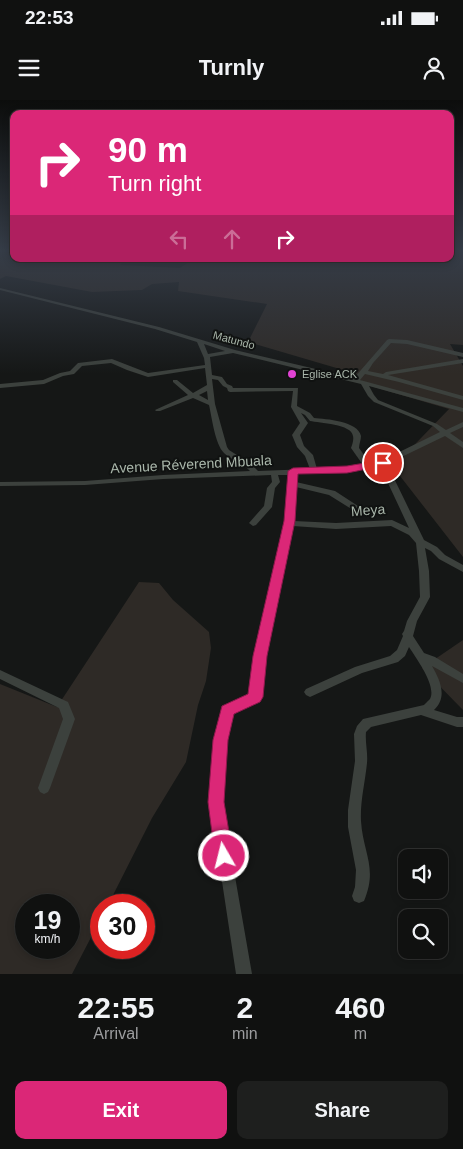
<!DOCTYPE html>
<html lang="en">
<head>
<meta charset="utf-8">
<style>
  :root { --surface:#101110; --page:#1e1f1e; --text:#f1f3f6; --muted:#9c9d9f; --line:#303130; --accent:#db2777 }
  body { margin:0; font-family:Arial,sans-serif; background:var(--page); color:var(--text); height:100vh; display:flex; flex-direction:column; font-size:19px; white-space:nowrap }
  * { box-sizing:border-box; margin:0 }
  p { font-size:16px; color:var(--muted) }
  .icon { flex:none; width:28px; height:28px; fill:none; stroke:currentColor; stroke-width:2; stroke-linecap:round; stroke-linejoin:round }
  .map { position:relative; height:874px; overflow:hidden }
  .sheet { display:flex; flex-direction:column; background:var(--surface); flex:1 }
  .sheet>* { flex:none }
  .banner { position:absolute; left:10px; top:10px; width:444px; height:152px; border-radius:10px; box-shadow:0 2px 8px #0003,0 0 0 1px var(--line); background:#db2777; color:#fff; overflow:hidden }
  .tools { position:absolute; left:398px; top:749px; display:grid; gap:10px }
  .tools a { display:grid; place-items:center; width:50px; height:50px; border-radius:10px; background:var(--surface); box-shadow:0 2px 8px #0003,0 0 0 1px var(--line); font-size:25px }
  .speed { position:absolute; left:15px; top:794px; display:flex; gap:10px; font-size:25px; font-weight:700; text-align:center }
  .speed>* { display:grid; place-content:center; width:65px; height:65px; border-radius:50%; background:var(--surface); box-shadow:0 2px 8px #0003,0 0 0 1px var(--line); line-height:1 }
  .speed small { font-size:12px; font-weight:400 }
  .speed .limit { border:8px solid #d22; background:#fff; color:#111 }
  .pin { position:absolute; display:grid; place-items:center; width:42px; height:42px; color:#fff; margin:-21px; border:2px solid #fff; border-radius:50%; box-shadow:0 1px 5px #0007 }
  .me { position:absolute; width:55px; margin:-28px; rotate:352deg; stroke-linejoin:round; filter:drop-shadow(0 0 4px #0008) }
  .turn { display:flex; align-items:center; gap:18px; height:105px; padding:0 15px; font-size:22px }
  .turn .icon { width:65px; height:65px; stroke-width:2.5 }
  .turn b { display:block; font-size:35px; line-height:42px }
  .lanes { display:flex; align-items:center; height:48px; padding:0 15px; background:#0003; justify-content:center; gap:25px; direction:ltr }
  .lanes .off { opacity:.35 }
  .eta { display:flex; justify-content:space-evenly; align-items:center; height:85px; text-align:center }
  .eta b { font-size:30px; font-weight:600; line-height:35px }
  .cta { display:flex; gap:10px; margin-top:auto; padding:10px 15px }
  .cta a { flex:1; height:58px; border-radius:10px; background:var(--accent); color:#fff; font-size:20px; font-weight:600; line-height:58px; text-align:center }
  .cta a+a { background:var(--page); color:var(--text) }
  .status { display:flex; justify-content:space-between; align-items:center; height:35px; padding:0 25px; background:var(--surface); direction:ltr }
  .status svg { height:14px; fill:currentColor }
  header { display:flex; justify-content:space-between; align-items:center; height:65px; padding:0 15px; background:var(--surface); font-size:22px; font-weight:600 }
  .map>svg:first-child { display:block }
  .green { fill:#2e2a26; fill-rule:evenodd }
  .lines { fill:none; stroke-linecap:round; stroke-linejoin:round }
  .street { fill:#3c413d; fill-rule:evenodd }
  .route { fill:#db2777; stroke:#8e194d }
  .poi-dot { fill:#e143d4; stroke:#101211; stroke-width:2 }
  .labels { text-anchor:middle; stroke-width:4; stroke-linejoin:round; paint-order:stroke }
  .far-street-label { font-size:11px; fill:#a9b6aa; stroke:#101211 }
  .far-poi-label { font-size:11px; fill:#a9b6aa; stroke:#101211; text-anchor:start }
  .street-label { font-size:14px; fill:#a9b6aa; stroke:#101211 }
</style>
</head>
<body>
<div class="status"><b>22:53</b><svg viewBox="0 0 49 12"><path d="M0 12V9h3v3zM5 12V6h3v6zM10 12V3h3v9zM15 12V0h3v12zM26 1h20v11H26zM47 4h2v5h-2z"/></svg></div>
<header><svg class="icon" aria-label="menu" viewBox="0 0 24 24"><path d="M4 6h16M4 12h16M4 18h16"/></svg>Turnly<svg class="icon" aria-label="person" viewBox="0 0 24 24"><circle cx="12" cy="8" r="4"/><path d="M4 21q1-7 8-7t8 7"/></svg></header>
<div class="map">
<svg width="463" height="874" viewBox="0 0 463 874">
  <rect width="100%" height="100%" fill="#151716"/>
  <!-- green -->
  <g class="green">
    <polygon points="0,151 14,151 14,159 126,159 120,165 180,168 192,160 450,159 450,151 463,151 463,245 450,244 463,266 463,457 393,367 449,309 367,285 350,272 248,242 267,204 178,191 179,182 152,184 142,190 92,192 6,176 0,179"/>
    <path d="M139 482 159 483 173 500 209 532 211 548 206 581 198 605 186 662 152 718 108 805H101V818L72 874H0V584L57 607ZM26 805H69V848H26Z"/>
    <polygon points="463,540 463,610 422,568"/>
  </g>
  <g class="lines">
    <!-- street -->
    <g class="street">
      <polygon points="182,159 186,159 183,162 181,161"/>
      <path d="M0 188 159 227 235 250 354 278 387 240 389 239 407 240 463 253V257L407 244 391 243 373 263 368 271 383 274 386 272 463 259V263L388 275 463 296V300L399 282 365 274 360 280 463 308V312L369 286 374 295 378 300 437 324 446 330 463 322V327L450 333 463 342V348L445 336 387 364 424 440 437 447 445 455 463 465V472L439 459 431 451 425 448 429 471 430 497 417 521 413 536 424 553 435 557 463 574V583L432 566C440 580 448 597 434 610L457 617H463V627H457L421 615 371 627 366 632C365 642 368 653 367 663 365 683 360 702 361 721 363 753 378 768 364 801L359 803 354 801 352 796 355 787 356 770 348 727V710L355 661 354 634 357 626 363 619 424 605C425 604 429 600 430 599 437 586 416 558 409 547L405 556 398 562 362 573 310 597 306 595 304 592 306 589 355 567 390 556 397 550 403 536 402 534 404 531 407 521 420 497 419 471 416 443 409 435 391 426 336 429 293 426 265 556 261 597 259 600 232 614 226 640 222 702 252 874H236L210 702 214 640 223 608 250 594 255 556 286 421 289 375H278L280 382 275 388 272 407 256 425 253 426 249 423 264 406 267 388 272 382 271 375 163 379 85 385 0 386V382L85 381 163 375 250 371C243 363 232 361 224 353 215 344 212 318 209 305L193 298 160 311H156L155 310 188 295 173 282V280H177L193 293 207 285 205 268 148 277 127 270 111 263 82 266 74 274 63 276 44 284 0 288V284L43 280 60 273 70 271 78 263 112 259 148 273 205 265 204 258 197 242 155 229 0 190ZM204 244 225 251 208 254ZM233 253 361 284 368 296 374 302 433 326 440 332 381 361 370 363 359 348C359 344 361 340 361 336 358 321 326 319 314 318L310 313 297 306 298 288H233L232 286 227 284 222 277 212 275 210 257ZM212 279 218 280 223 286 227 288 228 291 230 292 293 291 291 307 300 323 292 335 297 347 305 356 310 369 258 371 251 364 229 350 227 347 215 304ZM207 291 208 300 199 295ZM301 313 305 315 310 321C319 323 352 324 353 336 354 340 352 345 351 348L363 365 347 368 317 369 313 355 304 346 300 335 308 323ZM380 366 409 428 392 420 336 423 294 421 296 387 329 395 353 410 372 415 376 412 375 410 358 406 335 391 296 382 297 374 347 372Z"/>
      <polygon points="0,570 68,602 75,619 50,688 48,692 44,694 40,692 38,688 63,619 59,608 0,579"/>
    </g>
  </g>
  <!-- sky -->
  <linearGradient id="sky" x2="0" y2="1"><stop stop-color="#0c0d0c"/><stop offset="0.55" stop-color="#353c47"/><stop offset="1" stop-color="#353c47" stop-opacity="0"/></linearGradient>
  <rect width="463" height="274" fill="url(#sky)"/>
  <!-- route -->
  <polygon class="route" points="383,360 387,361 387,365 347,373 298,374 295,421 267,556 263,597 260,602 234,614 228,640 224,702 233,756 230,762 224,765 218,762 215,756 208,702 213,640 222,606 248,594 253,556 284,421 288,371 293,368 347,366"/>
  <!-- markers -->
  <circle class="poi-dot" cx="292" cy="274" r="5"/>
  <g class="labels">
    <!-- far-street labels -->
    <g class="far-street-label">
      <text transform="translate(234 240) rotate(15)" y="4">Matundo</text>
    </g>
    <!-- far-poi labels -->
    <g class="far-poi-label">
      <text x="302" y="278">Eglise ACK</text>
    </g>
    <!-- street labels -->
    <g class="street-label">
      <text transform="translate(191 364) rotate(-3)" y="5">Avenue Réverend Mbuala</text>
      <text transform="translate(368 410) rotate(-4)" y="5">Meya</text>
    </g>
  </g>
</svg>
<div class="tools">
<a><svg class="icon" aria-label="sound" viewBox="0 0 24 24"><path d="M4 9h4l5-4v14l-5-4H4zM17 9q2 3 0 6"/></svg></a>
<a><svg class="icon" aria-label="search" viewBox="0 0 24 24"><circle cx="10" cy="10" r="6"/><path d="M15 15l6 6"/></svg></a>
</div>
<div class="speed"><div>19<small>km/h</small></div><div class="limit">30</div></div>
<div class="pin" style="left:383px;top:363px;background:#d93025"><svg class="icon" aria-label="arrive" viewBox="0 0 24 24"><path d="M6 21V4h12l-3 4 3 4H6"/></svg></div>
<svg class="me" style="left:224px;top:756px" viewBox="-20 -20 40 40"><circle r="17" fill="#db2777" stroke="#fff" stroke-width="3"/><path d="M0-11L8 9 0 5-8 9z" fill="#fff"/></svg>
<div class="banner">
<div class="turn"><svg class="icon" aria-label="right" viewBox="0 0 24 24"><path d="M7 20v-9h11M14 6l5 5-5 5"/></svg><div><b>90 m</b>Turn right</div></div>
<div class="lanes"><svg class="icon off" aria-label="left" viewBox="0 0 24 24"><path d="M17 20v-9H6M10 6l-5 5 5 5"/></svg><svg class="icon off" aria-label="ahead" viewBox="0 0 24 24"><path d="M12 20V5M6 11l6-6 6 6"/></svg><svg class="icon" aria-label="right" viewBox="0 0 24 24"><path d="M7 20v-9h11M14 6l5 5-5 5"/></svg></div>
</div>
</div>
<section class="sheet">
<div class="eta">
<div><b>22:55</b><p>Arrival</p></div>
<div><b>2</b><p>min</p></div>
<div><b>460</b><p>m</p></div>
</div>
<div class="cta"><a>Exit</a><a>Share</a></div>
</section>
</body>
</html>
